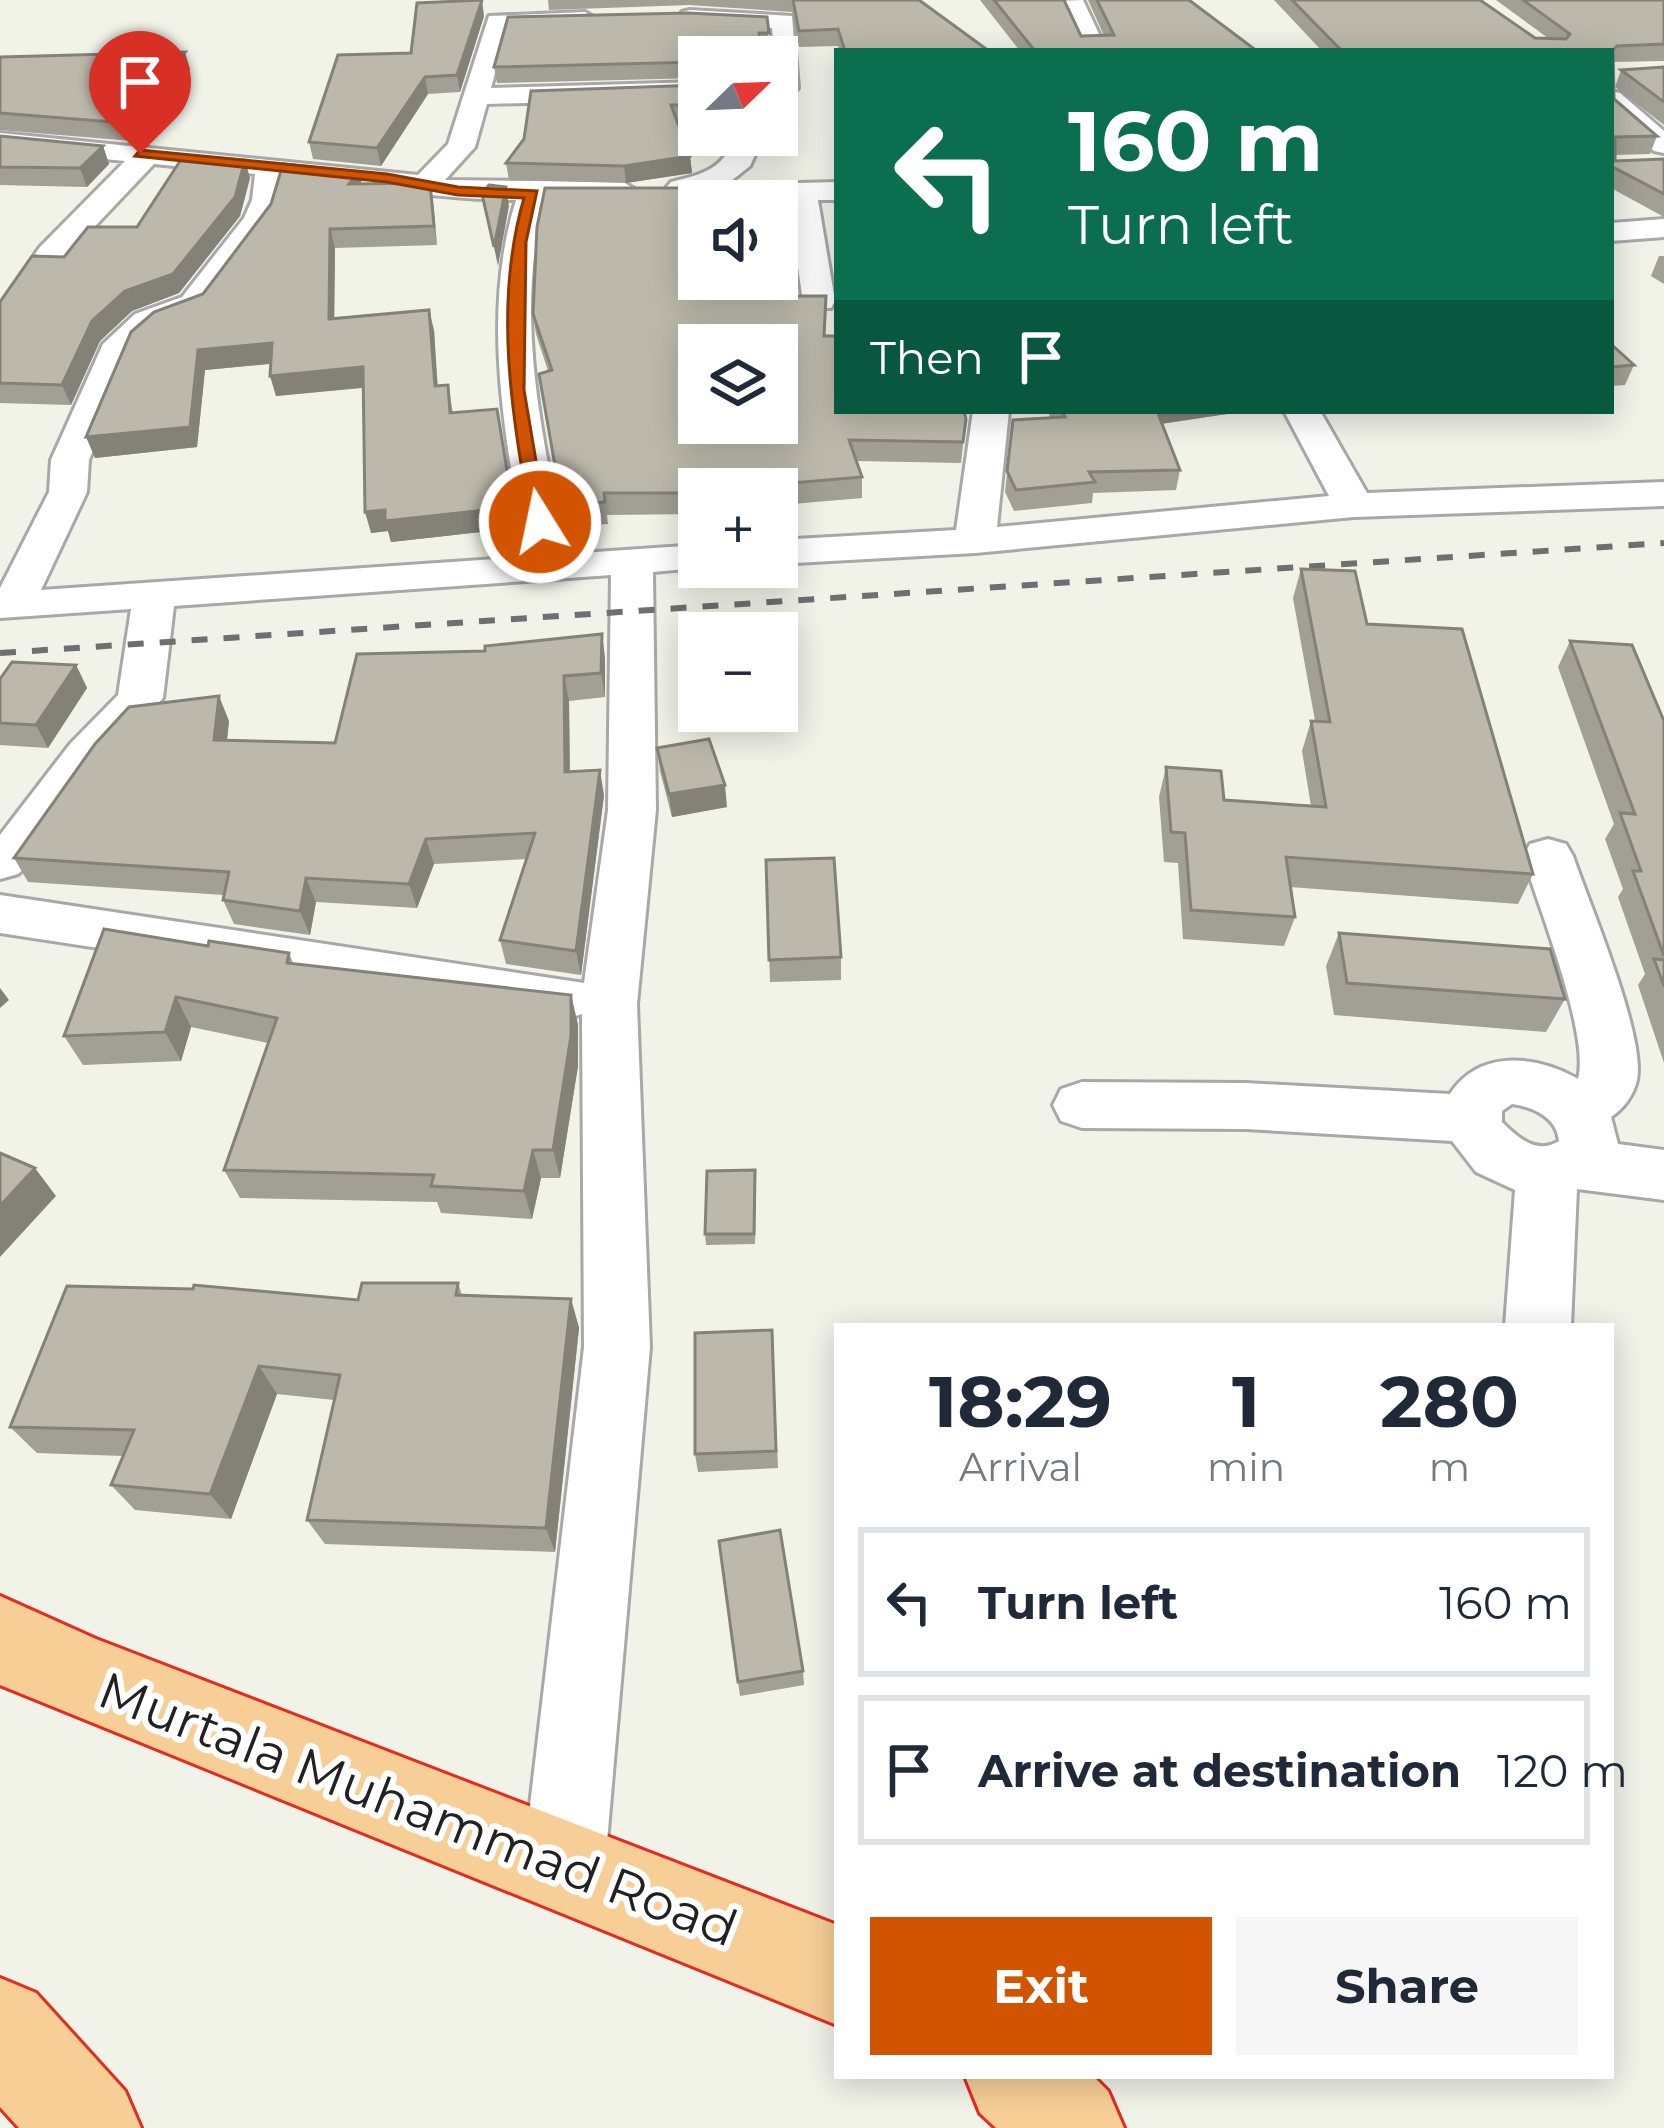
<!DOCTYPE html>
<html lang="en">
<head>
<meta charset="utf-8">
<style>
  :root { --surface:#fff; --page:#f6f6f7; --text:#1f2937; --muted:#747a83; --line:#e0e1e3; --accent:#d35400 }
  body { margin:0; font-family:Montserrat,sans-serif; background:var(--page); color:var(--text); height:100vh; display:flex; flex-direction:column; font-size:45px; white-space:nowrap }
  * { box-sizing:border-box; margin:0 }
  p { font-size:39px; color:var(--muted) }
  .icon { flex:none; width:66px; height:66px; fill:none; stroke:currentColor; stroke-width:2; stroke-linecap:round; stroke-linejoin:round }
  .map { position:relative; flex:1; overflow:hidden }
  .drawer { position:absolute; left:834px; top:1323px; width:780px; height:756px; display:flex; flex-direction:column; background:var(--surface); border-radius:0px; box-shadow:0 6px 30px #0003 }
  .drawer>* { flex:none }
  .banner { position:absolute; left:834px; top:48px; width:780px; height:366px; border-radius:0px; box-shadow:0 6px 30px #0003; background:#0b6e4f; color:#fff; overflow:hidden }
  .needle { width:78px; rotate:67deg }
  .tools { position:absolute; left:678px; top:36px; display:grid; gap:24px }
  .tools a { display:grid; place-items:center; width:120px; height:120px; border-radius:0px; background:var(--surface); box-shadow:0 6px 30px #0003; font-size:60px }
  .pin { position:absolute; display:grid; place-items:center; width:102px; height:102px; color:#fff; margin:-123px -51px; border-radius:50% 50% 50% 0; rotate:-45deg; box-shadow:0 0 12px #0007 }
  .pin .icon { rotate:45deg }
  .me { position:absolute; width:132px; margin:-66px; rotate:350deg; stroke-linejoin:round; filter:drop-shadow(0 0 9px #0008) }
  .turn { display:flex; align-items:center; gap:42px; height:252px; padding:0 36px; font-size:54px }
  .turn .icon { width:156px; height:156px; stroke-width:2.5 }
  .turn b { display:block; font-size:84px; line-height:102px }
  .then { display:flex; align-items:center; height:114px; padding:0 36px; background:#0003; gap:24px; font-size:45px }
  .eta { display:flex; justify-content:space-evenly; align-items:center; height:204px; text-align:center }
  .eta b { font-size:72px; font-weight:700; line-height:84px }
  .primary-button { display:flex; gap:24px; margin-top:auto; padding:24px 36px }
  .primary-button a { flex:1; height:138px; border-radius:0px; background:var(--accent); color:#fff; font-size:48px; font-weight:700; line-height:138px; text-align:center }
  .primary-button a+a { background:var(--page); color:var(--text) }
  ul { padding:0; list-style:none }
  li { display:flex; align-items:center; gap:36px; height:150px; margin:0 24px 18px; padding:0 12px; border:6px solid var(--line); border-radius:0px }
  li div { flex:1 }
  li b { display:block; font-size:45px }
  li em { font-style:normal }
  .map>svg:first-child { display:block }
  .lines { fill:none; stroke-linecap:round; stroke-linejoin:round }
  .minor-casing { stroke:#a8a8a8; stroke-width:6 }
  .trunk-casing { stroke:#e52a1f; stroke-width:6 }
  .minor { fill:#fff; fill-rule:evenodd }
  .trunk { fill:#f6ce96; fill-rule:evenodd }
  .rail { stroke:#6f6f6f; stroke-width:6; stroke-dasharray:16 16; stroke-linecap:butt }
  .wall { fill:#a29f94; fill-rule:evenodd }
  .shaded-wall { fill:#848278 }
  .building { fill:#bcb9ac; stroke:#848278; stroke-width:3; fill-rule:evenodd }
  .route { fill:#d35400; stroke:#893700; stroke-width:3 }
  .labels { text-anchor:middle; stroke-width:12; stroke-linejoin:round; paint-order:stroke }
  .near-street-label { font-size:51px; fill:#212121; stroke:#fff }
</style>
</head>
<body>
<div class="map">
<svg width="1664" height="2128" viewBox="0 0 1664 2128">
  <rect width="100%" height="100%" fill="#f1f2e8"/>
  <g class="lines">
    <defs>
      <g id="minor">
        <polygon points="1060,1 1083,0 1107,51 1083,51"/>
        <polygon points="690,10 792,16 798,88 794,93 777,96 772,28 682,22 682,12"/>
        <path d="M585 12 597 19 593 24 507 28 491 88 699 82V98L487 104 475 147 445 180 623 182 638 191 623 200H545C513 316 543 438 566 554L699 545V567H708L653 572 656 810 637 1004 650 1347 605 1865 593 1894 564 1906 535 1894 523 1865 584 1347 582 1014 566 1019 0 933V895L584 983 608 810 611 575 174 606 163 698 104 766 43 853 18 874 0 879V835L70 744 118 695 131 609 0 618V588L49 492 51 460 103 344 135 314 182 297 244 218 252 200 255 174 154 164 62 261 51 263 35 254 40 247 125 161 0 149V133L418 175 448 144 489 16ZM284 177C361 184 438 200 516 200 480 316 506 440 526 557L41 590 87 492 89 460 135 349 159 328 206 311 273 220 282 200Z"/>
        <polygon points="1611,91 1620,93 1664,131 1664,153 1654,151 1611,113"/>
        <path d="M736 135H764L750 166 726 185 837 182V200H818L835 301 831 308H807L803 301 788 201H702L695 193 681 197 666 188 671 182C704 174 724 169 736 135Z"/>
        <polygon points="1664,219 1664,237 1611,241 1611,223"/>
        <polygon points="973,411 1009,411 997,527 1329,496 1284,411 1320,411 1367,493 1664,482 1664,506 1354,517 975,553 777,564 777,540 956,530"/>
        <path d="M1548 839 1566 844 1573 856C1589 903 1646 1036 1637 1080 1634 1095 1623 1109 1611 1117L1618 1144 1664 1150V1200L1577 1189 1571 1326H1505L1515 1190 1476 1172 1452 1141 1246 1129 1082 1128 1061 1121 1053 1105 1061 1089 1082 1082 1246 1083 1450 1094C1479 1049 1536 1055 1578 1079 1590 1034 1538 906 1523 856L1530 844ZM1512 1104C1533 1107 1557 1117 1559 1141 1537 1155 1518 1138 1502 1122V1111Z"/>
      </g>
      <g id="trunk">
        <polygon points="0,1596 96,1639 837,1925 837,2025 0,1685"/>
        <polygon points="0,1978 36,1993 125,2091 141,2128 19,2128 0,2107"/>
        <polygon points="965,2076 1093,2076 1108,2091 1124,2128 996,2128 980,2113"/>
      </g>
    </defs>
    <!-- minor casing -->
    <use href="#minor" class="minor-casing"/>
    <!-- trunk casing -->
    <use href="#trunk" class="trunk-casing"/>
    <!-- minor -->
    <use href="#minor" class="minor"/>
    <!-- trunk -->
    <use href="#trunk" class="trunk"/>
    <!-- rail -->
    <polyline class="rail" points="0,653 1664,543"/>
  </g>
  <!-- wall -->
  <g class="wall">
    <polygon points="548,0 919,0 989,51 839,51 838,46 799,47 792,12 689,5 549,10"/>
    <polygon points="980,0 1064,0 1081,36 1104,36 1088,0 1189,0 1257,51 1020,51"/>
    <polygon points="1274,0 1480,0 1535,38 1548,38 1496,0 1664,0 1664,61 1613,62 1614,99 1657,136 1650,154 1615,155 1615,161 1664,159 1664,217 1611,188 1611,51 1322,51"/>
    <polygon points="484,16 460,92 428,94 381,166 313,159 309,142 411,53"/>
    <polygon points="767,17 769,48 761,48 761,57 699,57 699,78 497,83 494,67"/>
    <polygon points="0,57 190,69 132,141 0,130"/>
    <polygon points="1664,67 1664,125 1615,87 1621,70"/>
    <polygon points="699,85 699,121 677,122 690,156 692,173 626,183 509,180 506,163"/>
    <polygon points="0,136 103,146 109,164 87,187 0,185"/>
    <polygon points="250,178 240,216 179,293 132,311 100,341 71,405 0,403 0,302 64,257"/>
    <polygon points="430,183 437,245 335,248 334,319 434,330 437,386 448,385 453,413 517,528 391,542 388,531 371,533 363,388 276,396 271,364 205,370 197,447 95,458 203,294 362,184"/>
    <path d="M545 188H785L790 223V242H777V201H699V279H742L747 296H826L825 336H837V411H964L966 419 961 463 856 461 862 477V498L781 505V514H777V489H699V514L607 515 608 524 565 527 539 374 548 371 536 334 533 314 537 227ZM699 345H777V423H699Z"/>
    <polygon points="1659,256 1664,256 1664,284 1651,276"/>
    <polygon points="1611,344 1634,365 1625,385 1611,386"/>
    <polygon points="1048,411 1247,411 1162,424 1180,470 1176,490 1093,493 1092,503 1014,511 1005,492 1013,420 1050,417"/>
    <polygon points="1301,569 1367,624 1533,874 1518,904 1290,887 1295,917 1284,946 1183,939 1178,863 1164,862 1159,797 1166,767 1224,800 1311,806 1302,751 1311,721 1315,721 1293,598"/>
    <polygon points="602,634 605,659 605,697 569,701 570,772 604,795 581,975 506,964 500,940 527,859 434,864 417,908 316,902 310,935 234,924 223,900 224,895 28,882 14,858 229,721 227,740 335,743 485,651"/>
    <polygon points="1570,641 1664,721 1664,1063 1638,985 1645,974 1618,897 1623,889 1605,839 1614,824 1558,667"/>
    <polygon points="76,665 87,688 48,748 0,745 0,679"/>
    <polygon points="657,748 727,807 672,817 660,771"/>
    <polygon points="766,860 841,957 841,980 770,982"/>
    <polygon points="1339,933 1565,999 1546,1032 1334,1015 1326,966"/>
    <polygon points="208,946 289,953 293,963 571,995 578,1025 578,1066 560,1178 541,1178 532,1219 441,1213 437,1202 240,1198 224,1170 268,1043 191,1027 181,1061 83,1065 64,1036"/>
    <polygon points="756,1181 755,1244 706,1245 705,1234"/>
    <polygon points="458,1283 462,1295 571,1299 579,1328 555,1552 325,1544 307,1520 334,1400 277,1394 231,1519 135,1510 111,1485 123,1456 37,1453 10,1427 358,1300"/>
    <polygon points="772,1330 778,1468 698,1472 695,1454"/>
    <polygon points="719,1541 803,1671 804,1685 740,1696"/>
  </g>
  <!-- shaded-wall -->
  <g class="shaded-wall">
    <polygon points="482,0 484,16 460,92 457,75"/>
    <polygon points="185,52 190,69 132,141 125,123"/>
    <polygon points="425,77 428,94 381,166 377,148"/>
    <polygon points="103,146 109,164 87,187 80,168"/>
    <polygon points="690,156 692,173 626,183 624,166"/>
    <polygon points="245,160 250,178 240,216 179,293 132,311 100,341 71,405 62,385 92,321"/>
    <polygon points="359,172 363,190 349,184"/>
    <polygon points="430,183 433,201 437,245 434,226"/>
    <polygon points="506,187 509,206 498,266 494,247"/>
    <polygon points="330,229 335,248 334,339 329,319"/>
    <polygon points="429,310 434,330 439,406 435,386"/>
    <polygon points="272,343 278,363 205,370 197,447 95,458 86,437 198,350"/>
    <polygon points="363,367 368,387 276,396 270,376"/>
    <polygon points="497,409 517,528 391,542 388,531 371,533 365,512"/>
    <polygon points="1153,411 1247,411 1151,425"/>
    <polygon points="602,634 605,659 605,697 601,673"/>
    <polygon points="76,665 87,688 48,748 36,725"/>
    <polygon points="564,676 569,701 570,796 565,772"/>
    <polygon points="219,696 229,721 224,765 214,740"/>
    <polygon points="600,770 604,795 581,975 576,951"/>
    <polygon points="725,785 727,807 672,817 669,794"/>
    <polygon points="426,839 434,864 417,908 409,884"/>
    <polygon points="306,878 316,902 310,935 300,911"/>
    <polygon points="0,988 9,1000 0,1008"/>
    <polygon points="571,995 578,1025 578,1066 560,1178 553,1150"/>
    <polygon points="176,997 191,1027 181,1061 165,1032"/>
    <polygon points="533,1150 541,1178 532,1219 524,1191"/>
    <polygon points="35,1168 56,1196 0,1257 0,1206"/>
    <polygon points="571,1299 579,1328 555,1552 546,1528"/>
    <polygon points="259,1366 277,1394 231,1519 210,1494"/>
  </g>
  <!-- building -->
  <g class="building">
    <polygon points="482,0 457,75 425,77 377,148 309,142 338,55 411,53 417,3"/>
    <polygon points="793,0 919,0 989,51 845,51 838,29 799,31"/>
    <polygon points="994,0 1064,0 1081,36 1114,35 1097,0 1189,0 1257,51 1035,51"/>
    <polygon points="1292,0 1480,0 1535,38 1566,39 1570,34 1523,0 1664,0 1664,44 1617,46 1613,50 1614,99 1657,136 1615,137 1615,161 1664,159 1664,194 1611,166 1611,51 1342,51"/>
    <polygon points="688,13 767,17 769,33 759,33 760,45 751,46 752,56 699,57 699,66 698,62 494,67 508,17"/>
    <polygon points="185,52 125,123 0,113 0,57"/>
    <polygon points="1664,67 1664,102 1621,70"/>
    <polygon points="699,85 699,105 671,105 690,156 624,166 506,163 524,139 531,91"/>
    <polygon points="0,136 103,146 80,168 0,167"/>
    <polygon points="184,155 245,160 235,197 173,274 125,291 92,321 62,385 0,383 0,302 32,256 64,257 88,227 137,227"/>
    <polygon points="283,164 359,172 349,184 430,183 434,226 330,229 329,319 429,310 435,386 448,385 450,413 497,409 513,507 385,521 385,510 365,512 363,367 270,376 272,343 198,350 190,427 86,437 131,332 154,312 203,294 271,204"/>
    <polygon points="489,185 506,187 494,247 482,194"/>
    <path d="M545 188H785L790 223H777V201H699V279H742L747 296H826L824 336H837V411H964L966 419 963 442 849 440 862 477 779 484 781 492 777 493V489H699V493H604L605 502 562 506 539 374 552 370 533 314 537 227ZM699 345H777V423H699Z"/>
    <polygon points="1611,344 1634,365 1611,367"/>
    <polygon points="1062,411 1157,411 1180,470 1089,472 1095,482 1016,490 1007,471 1013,420 1065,417"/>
    <polygon points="1301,569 1355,571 1367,624 1462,629 1533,874 1286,857 1295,917 1191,910 1185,833 1171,832 1166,767 1221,771 1224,800 1326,807 1311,721 1330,722"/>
    <polygon points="602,634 601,673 564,676 565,772 600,770 576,951 500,940 535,833 426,839 409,884 306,878 300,911 223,900 229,872 14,858 95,744 129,707 219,696 214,740 335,743 357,654 485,651 485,646"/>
    <polygon points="1570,641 1632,645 1664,721 1664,956 1633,871 1641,871 1620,813 1635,814"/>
    <polygon points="12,662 76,665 36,725 0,723 0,679"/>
    <polygon points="709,739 725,785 669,794 657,748"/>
    <polygon points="834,858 841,957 769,960 766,860"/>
    <polygon points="104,929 208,946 209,941 289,953 287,963 571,995 571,1036 553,1150 533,1150 524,1191 431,1186 434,1175 224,1170 277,1018 176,997 165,1032 64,1036"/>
    <polygon points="1339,933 1550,949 1565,999 1347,983"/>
    <polygon points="1654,959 1664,960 1664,986"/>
    <polygon points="0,1153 35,1168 0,1206"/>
    <polygon points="755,1170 754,1234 705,1234 707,1171"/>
    <polygon points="362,1283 458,1283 456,1295 571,1299 546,1528 307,1520 340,1375 259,1366 210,1494 111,1485 134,1430 10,1427 67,1286 193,1289 194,1285 358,1300"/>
    <polygon points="772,1330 776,1451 695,1454 695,1333"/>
    <polygon points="780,1530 803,1671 738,1682 719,1541"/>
  </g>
  <!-- route -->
  <path class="route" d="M140 150 387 174 458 187 537 191 526 242 524 390 547 526 531 522C512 415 493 304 524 198L458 195 387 182 135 156Z"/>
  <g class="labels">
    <!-- near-street labels -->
    <g class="near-street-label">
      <text transform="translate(418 1809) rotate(21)" y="18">Murtala Muhammad Road</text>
    </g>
  </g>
</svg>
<div class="tools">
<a><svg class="needle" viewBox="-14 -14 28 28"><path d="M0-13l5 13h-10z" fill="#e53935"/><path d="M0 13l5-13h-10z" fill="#747a83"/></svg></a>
<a><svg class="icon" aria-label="sound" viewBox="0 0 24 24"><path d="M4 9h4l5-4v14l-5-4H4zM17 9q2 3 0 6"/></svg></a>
<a><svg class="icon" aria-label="layers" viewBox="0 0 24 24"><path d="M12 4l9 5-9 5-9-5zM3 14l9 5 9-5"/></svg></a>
<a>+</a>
<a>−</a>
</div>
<div class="pin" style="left:140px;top:154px;background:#d93025"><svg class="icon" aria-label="arrive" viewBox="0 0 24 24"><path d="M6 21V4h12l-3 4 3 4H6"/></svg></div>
<svg class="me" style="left:540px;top:522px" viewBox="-20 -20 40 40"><circle r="17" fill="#d35400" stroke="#fff" stroke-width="3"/><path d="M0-11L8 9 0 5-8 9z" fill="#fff"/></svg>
<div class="banner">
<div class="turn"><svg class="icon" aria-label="left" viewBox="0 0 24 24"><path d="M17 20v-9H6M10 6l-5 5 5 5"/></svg><div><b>160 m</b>Turn left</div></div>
<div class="then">Then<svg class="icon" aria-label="arrive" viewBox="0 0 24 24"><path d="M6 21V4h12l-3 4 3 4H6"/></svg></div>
</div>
<section class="drawer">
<div class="eta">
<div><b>18:29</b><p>Arrival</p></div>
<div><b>1</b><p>min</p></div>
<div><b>280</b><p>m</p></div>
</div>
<ul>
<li><svg class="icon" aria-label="left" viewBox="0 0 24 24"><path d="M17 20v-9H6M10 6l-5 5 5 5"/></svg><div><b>Turn left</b></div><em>160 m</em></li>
<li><svg class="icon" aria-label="arrive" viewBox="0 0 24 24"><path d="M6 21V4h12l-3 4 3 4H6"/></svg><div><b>Arrive at destination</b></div><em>120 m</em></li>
</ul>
<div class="primary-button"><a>Exit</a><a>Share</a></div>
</section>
</div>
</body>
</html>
